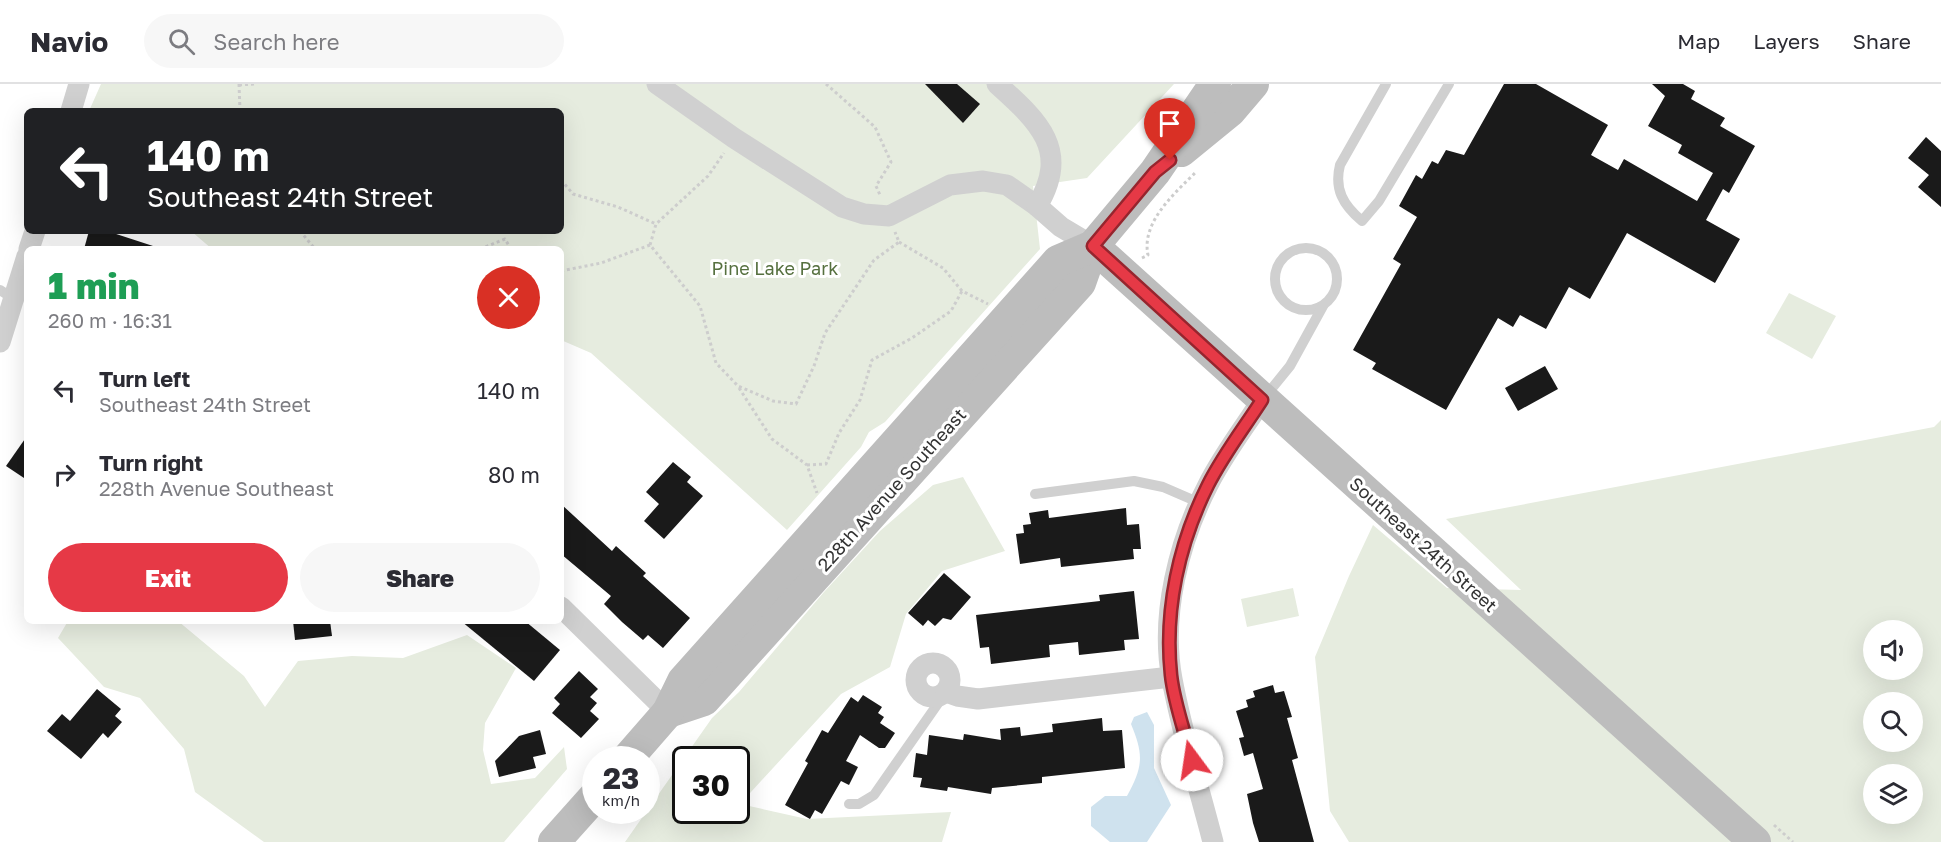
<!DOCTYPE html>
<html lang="en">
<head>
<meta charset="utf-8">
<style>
  :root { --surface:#fff; --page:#f7f7f7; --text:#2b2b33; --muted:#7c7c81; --line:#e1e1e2; --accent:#e63946 }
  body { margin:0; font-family:"Golos Text",sans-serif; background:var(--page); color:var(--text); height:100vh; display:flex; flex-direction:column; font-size:22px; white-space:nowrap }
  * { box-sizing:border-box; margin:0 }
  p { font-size:20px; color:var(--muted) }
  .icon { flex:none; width:33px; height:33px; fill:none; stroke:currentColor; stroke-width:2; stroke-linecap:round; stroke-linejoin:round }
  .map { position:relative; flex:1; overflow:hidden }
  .panel { position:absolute; left:24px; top:162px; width:540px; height:378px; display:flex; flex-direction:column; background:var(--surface); border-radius:9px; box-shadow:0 6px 24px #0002 }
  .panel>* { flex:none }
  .top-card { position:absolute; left:24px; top:24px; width:540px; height:126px; border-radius:9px; box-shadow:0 6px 24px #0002; background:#202124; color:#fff; overflow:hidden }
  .fabs { position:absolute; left:1863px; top:536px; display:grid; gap:12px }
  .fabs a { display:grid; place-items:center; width:60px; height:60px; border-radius:50%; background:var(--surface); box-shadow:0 6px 24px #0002; font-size:30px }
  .speed { position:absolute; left:582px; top:662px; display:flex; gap:12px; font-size:30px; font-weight:700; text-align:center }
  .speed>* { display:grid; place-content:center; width:78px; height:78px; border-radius:50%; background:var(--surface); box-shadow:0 6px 24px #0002; line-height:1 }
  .speed small { font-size:15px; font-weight:400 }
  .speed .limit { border:3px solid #111; border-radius:9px; background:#fff; color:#111 }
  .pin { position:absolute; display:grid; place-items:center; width:51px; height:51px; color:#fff; margin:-62px -26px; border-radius:50% 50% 50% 0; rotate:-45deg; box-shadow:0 0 6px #0007 }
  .pin .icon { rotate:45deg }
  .me { position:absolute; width:66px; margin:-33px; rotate:346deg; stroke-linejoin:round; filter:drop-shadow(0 0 4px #0008) }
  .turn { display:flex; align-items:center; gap:21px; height:126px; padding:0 24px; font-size:27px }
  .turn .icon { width:78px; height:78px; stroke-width:2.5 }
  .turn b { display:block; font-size:42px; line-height:51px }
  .round { display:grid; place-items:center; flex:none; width:63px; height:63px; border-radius:32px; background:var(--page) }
  .summary { display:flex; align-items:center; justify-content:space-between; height:102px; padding:0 24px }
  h1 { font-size:36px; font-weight:800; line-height:45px; color:#1e9e55 }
  .cta { display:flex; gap:12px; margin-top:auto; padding:12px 24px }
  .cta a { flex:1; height:69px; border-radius:36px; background:var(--accent); color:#fff; font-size:24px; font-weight:800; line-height:69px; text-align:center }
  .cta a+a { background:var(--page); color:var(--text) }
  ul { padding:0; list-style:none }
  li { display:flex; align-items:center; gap:18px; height:84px; padding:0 24px }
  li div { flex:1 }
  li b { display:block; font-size:22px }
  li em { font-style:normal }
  header { display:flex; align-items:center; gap:36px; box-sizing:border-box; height:84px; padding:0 30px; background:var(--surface); border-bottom:2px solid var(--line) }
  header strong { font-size:28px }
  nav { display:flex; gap:33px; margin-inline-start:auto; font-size:21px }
  .search { width:420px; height:54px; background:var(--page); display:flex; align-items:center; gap:15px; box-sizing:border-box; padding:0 21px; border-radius:33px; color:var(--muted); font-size:22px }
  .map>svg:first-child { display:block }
  .green { fill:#e6ecdf; fill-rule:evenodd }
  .water { fill:#cfe2ee }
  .building { fill:#1a1a1a }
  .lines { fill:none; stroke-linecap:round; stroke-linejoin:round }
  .path { stroke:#cdcdcd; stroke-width:3; stroke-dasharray:3 3; stroke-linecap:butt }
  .lane { stroke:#d0d0d0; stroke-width:10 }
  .street { stroke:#d0d0d0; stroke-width:21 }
  .secondary { stroke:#bdbdbd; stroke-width:32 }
  .route-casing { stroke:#96252e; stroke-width:15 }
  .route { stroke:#e63946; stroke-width:10 }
  .labels { text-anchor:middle; stroke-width:6; stroke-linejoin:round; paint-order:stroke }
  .park-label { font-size:18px; fill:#56703f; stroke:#fff }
  .street-label { font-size:18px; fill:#333; stroke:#fff }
</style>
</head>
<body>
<header>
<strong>Navio</strong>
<div class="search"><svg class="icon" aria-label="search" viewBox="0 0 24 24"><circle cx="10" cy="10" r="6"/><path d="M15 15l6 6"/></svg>Search here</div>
<nav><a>Map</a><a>Layers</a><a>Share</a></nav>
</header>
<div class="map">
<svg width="1941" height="758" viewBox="0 0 1941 758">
  <rect width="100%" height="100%" fill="#fff"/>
  <!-- green -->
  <g class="green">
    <polygon points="101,0 1174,0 1087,94 1033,102 1040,165 885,338 869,348 861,363 787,446 591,269 561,256 561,165 212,165 191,147 561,147 561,27 89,27"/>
    <polygon points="1789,209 1836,232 1812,275 1766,249"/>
    <path d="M1941 336V758H1349L1330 727 1315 573 1349 492 1373 441 1447 504 1521 506 1446 435 1934 343ZM1874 546H1912V585H1874ZM1874 618H1912V657H1874ZM1874 690H1912V729H1874Z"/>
    <path d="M963 393 1005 467 942 487 906 530 890 583 841 610 740 720 807 735 951 728 942 758H625L712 634 739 608 824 508 880 447 933 401ZM686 675H736V726H686Z"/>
    <polygon points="1293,504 1299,532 1247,543 1241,515"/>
    <polygon points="68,537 178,537 244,592 265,623 298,577 352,572 403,574 467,551 516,584 485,639 483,666 491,700 535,694 564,663 567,685 504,758 264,758 195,708 184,665 140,614 104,603 58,554"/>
  </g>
  <!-- water -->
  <path class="water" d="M1147 628 1154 641V684L1171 721 1147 758H1110L1091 742V723L1105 712H1127C1143 683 1144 671 1131 640L1134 633Z"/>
  <!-- building -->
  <g class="building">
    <polygon points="925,0 957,0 980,20 963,39"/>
    <polygon points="1504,0 1536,0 1608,41 1591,71 1618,86 1624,75 1697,117 1713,89 1678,69 1682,61 1648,42 1665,12 1652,0 1683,0 1695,7 1691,15 1725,34 1720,42 1755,62 1729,109 1723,105 1706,136 1740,155 1715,199 1627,149 1590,215 1569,203 1546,245 1520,231 1513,243 1498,234 1446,326 1372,285 1376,279 1353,266 1401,180 1393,175 1417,133 1399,122 1416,91 1422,95 1432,77 1438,80 1446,66 1464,71"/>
    <polygon points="1926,53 1941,67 1941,123 1918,103 1929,91 1908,74"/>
    <polygon points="89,147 107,147 153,162 152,165 84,165"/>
    <polygon points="1545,282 1558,305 1518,327 1505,304"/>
    <polygon points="27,352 27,396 6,382"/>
    <polygon points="673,378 691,393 687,398 703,412 664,455 644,437 659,420 646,408"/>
    <polygon points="561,420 612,467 616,462 646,489 643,492 690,534 663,564 648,551 643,556 622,538 604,520 611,512 561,470"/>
    <polygon points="1126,424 1127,441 1139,440 1141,465 1133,465 1134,475 1061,483 1060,474 1020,480 1016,450 1024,449 1023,441 1031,440 1029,429 1048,426 1049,434"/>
    <polygon points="944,489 971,513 951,536 943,534 935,542 928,536 923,542 908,529"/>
    <polygon points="1134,507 1139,555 1124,556 1125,566 1079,571 1078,558 1049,561 1050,573 991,580 989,563 980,564 976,531 1100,517 1099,511"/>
    <polygon points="293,537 330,537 332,552 295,556"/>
    <polygon points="461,537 525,537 560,566 534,597"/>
    <polygon points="579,587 598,605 590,613 597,619 590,627 599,635 581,654 552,629 560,620 554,614"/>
    <polygon points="1273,601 1275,609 1284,607 1292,633 1287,634 1298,674 1292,676 1314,758 1259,758 1253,739 1247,710 1263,705 1253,669 1244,672 1239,654 1244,653 1236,627 1248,623 1246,616 1255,613 1253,607"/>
    <polygon points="97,605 121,625 115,632 122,638 108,654 103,649 81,675 47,647 62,630 70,637"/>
    <polygon points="863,611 882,623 878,629 884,633 880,639 895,649 885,664 879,664 860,651 846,677 858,683 849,701 841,697 822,730 815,726 810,735 785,721 808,679 805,677 822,646 828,649 851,613 858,618"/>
    <polygon points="1102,634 1103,647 1122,646 1125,684 1042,693 1042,699 992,704 991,710 948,703 947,707 920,703 922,694 913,693 916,669 927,671 929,651 963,656 964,650 1001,656 1000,645 1020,643 1021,652 1053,648 1052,640"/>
    <polygon points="540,646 546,670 533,673 536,684 499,693 495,677 519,652"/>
  </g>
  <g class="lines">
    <!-- path -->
    <g class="path">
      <polyline points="239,0 240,27"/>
      <polyline points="826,0 875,43 891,78 876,102 880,111"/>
      <polyline points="239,1 254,0"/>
      <polyline points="561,96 573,110 618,123 656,140"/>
      <polyline points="300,147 315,165"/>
      <polyline points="899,158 943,184 962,207 988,220"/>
      <polyline points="650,161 656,140 708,92 724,69"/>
      <polyline points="480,165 505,155 511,165"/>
      <path d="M1142 174 1148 171C1141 138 1175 109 1196 88"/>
      <polyline points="561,187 601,179 650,161 700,222 716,279 738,302 773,317 796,320 814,282 825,249 874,176 899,158 895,148"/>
      <polyline points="739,304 772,355 807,381 817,409"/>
      <polyline points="807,381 826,380 839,349 860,316 872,276 912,254 951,227 962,207"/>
      <polyline points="1774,741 1793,758"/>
    </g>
    <!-- lane -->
    <g class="lane">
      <path d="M1386 0 1340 81C1334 105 1343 121 1362 137L1379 117 1449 0"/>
      <circle cx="1306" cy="195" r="31"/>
      <polyline points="0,206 14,215"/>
      <polyline points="1264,314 1290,282 1323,222"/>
      <polyline points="1035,410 1134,397 1163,403 1200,419"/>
      <polyline points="849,720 859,720 874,711 946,608"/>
    </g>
    <!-- street -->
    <g class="street">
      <polyline points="657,0 734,54 842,123 864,130 889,132 950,101 983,97 1007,101 1037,122"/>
      <path d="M997 0C1038 37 1071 66 1037 122L1061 143 1093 162"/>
      <polyline points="71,27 79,0"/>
      <polyline points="29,165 35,147"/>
      <polyline points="0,258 27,172"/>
      <polyline points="561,523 668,628"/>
      <circle cx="933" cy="596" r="17"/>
      <polyline points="946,608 957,612 978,615 1171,593"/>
      <path d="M1213 758C1199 704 1182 649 1172 595 1160 531 1179 457 1208 401 1223 371 1244 344 1262 316"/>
    </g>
    <!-- secondary -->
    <g class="secondary">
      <polyline points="1181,67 1230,27 1253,0"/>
      <polyline points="1093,162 1755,758"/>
      <polyline points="668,628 704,616 1080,199 1093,162 1155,88 1215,0"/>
      <polyline points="627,675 668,628 683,597 1058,177 1093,162"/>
      <polyline points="554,758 596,711"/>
    </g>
  </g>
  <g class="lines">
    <defs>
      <path id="route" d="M1170 76 1155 88 1093 162 1262 316C1244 344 1223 371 1208 401 1179 459 1164 526 1171 591 1174 619 1185 648 1192 676"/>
    </defs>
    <!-- route casing -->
    <use href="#route" class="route-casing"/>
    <!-- route -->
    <use href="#route" class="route"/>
  </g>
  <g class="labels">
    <!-- park labels -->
    <g class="park-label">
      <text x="775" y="191">Pine Lake Park</text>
    </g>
    <!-- street labels -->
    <g class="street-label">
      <text transform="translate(892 406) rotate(-48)" y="6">228th Avenue Southeast</text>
      <text transform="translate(1423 461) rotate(42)" y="6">Southeast 24th Street</text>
    </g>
  </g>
</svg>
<div class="fabs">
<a><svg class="icon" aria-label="sound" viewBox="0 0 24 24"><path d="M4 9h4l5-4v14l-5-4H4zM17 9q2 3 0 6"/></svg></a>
<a><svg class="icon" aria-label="search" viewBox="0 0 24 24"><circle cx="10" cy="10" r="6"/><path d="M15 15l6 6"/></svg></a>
<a><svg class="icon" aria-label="layers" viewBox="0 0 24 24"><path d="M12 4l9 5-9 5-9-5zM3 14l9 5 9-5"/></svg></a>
</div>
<div class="speed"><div>23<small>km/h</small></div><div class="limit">30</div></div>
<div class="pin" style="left:1170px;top:76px;background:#d93025"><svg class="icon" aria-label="arrive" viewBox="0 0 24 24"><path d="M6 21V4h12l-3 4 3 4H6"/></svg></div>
<svg class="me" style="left:1192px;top:676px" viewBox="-20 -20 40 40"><circle r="19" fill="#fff"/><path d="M0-13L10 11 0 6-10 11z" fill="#e63946"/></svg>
<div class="top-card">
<div class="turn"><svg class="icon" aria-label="left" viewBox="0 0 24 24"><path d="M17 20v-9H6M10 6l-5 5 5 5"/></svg><div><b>140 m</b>Southeast 24th Street</div></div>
</div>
<section class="panel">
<div class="summary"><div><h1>1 min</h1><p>260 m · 16:31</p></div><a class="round" style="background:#d93025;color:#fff"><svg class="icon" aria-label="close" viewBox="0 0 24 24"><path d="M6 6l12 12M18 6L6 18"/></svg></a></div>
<ul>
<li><svg class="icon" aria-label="left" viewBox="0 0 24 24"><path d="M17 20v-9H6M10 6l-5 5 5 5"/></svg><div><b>Turn left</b><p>Southeast 24th Street</p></div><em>140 m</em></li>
<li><svg class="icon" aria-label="right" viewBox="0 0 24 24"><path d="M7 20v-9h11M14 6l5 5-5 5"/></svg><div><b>Turn right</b><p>228th Avenue Southeast</p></div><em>80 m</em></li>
</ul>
<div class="cta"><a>Exit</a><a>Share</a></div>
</section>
</div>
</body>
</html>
